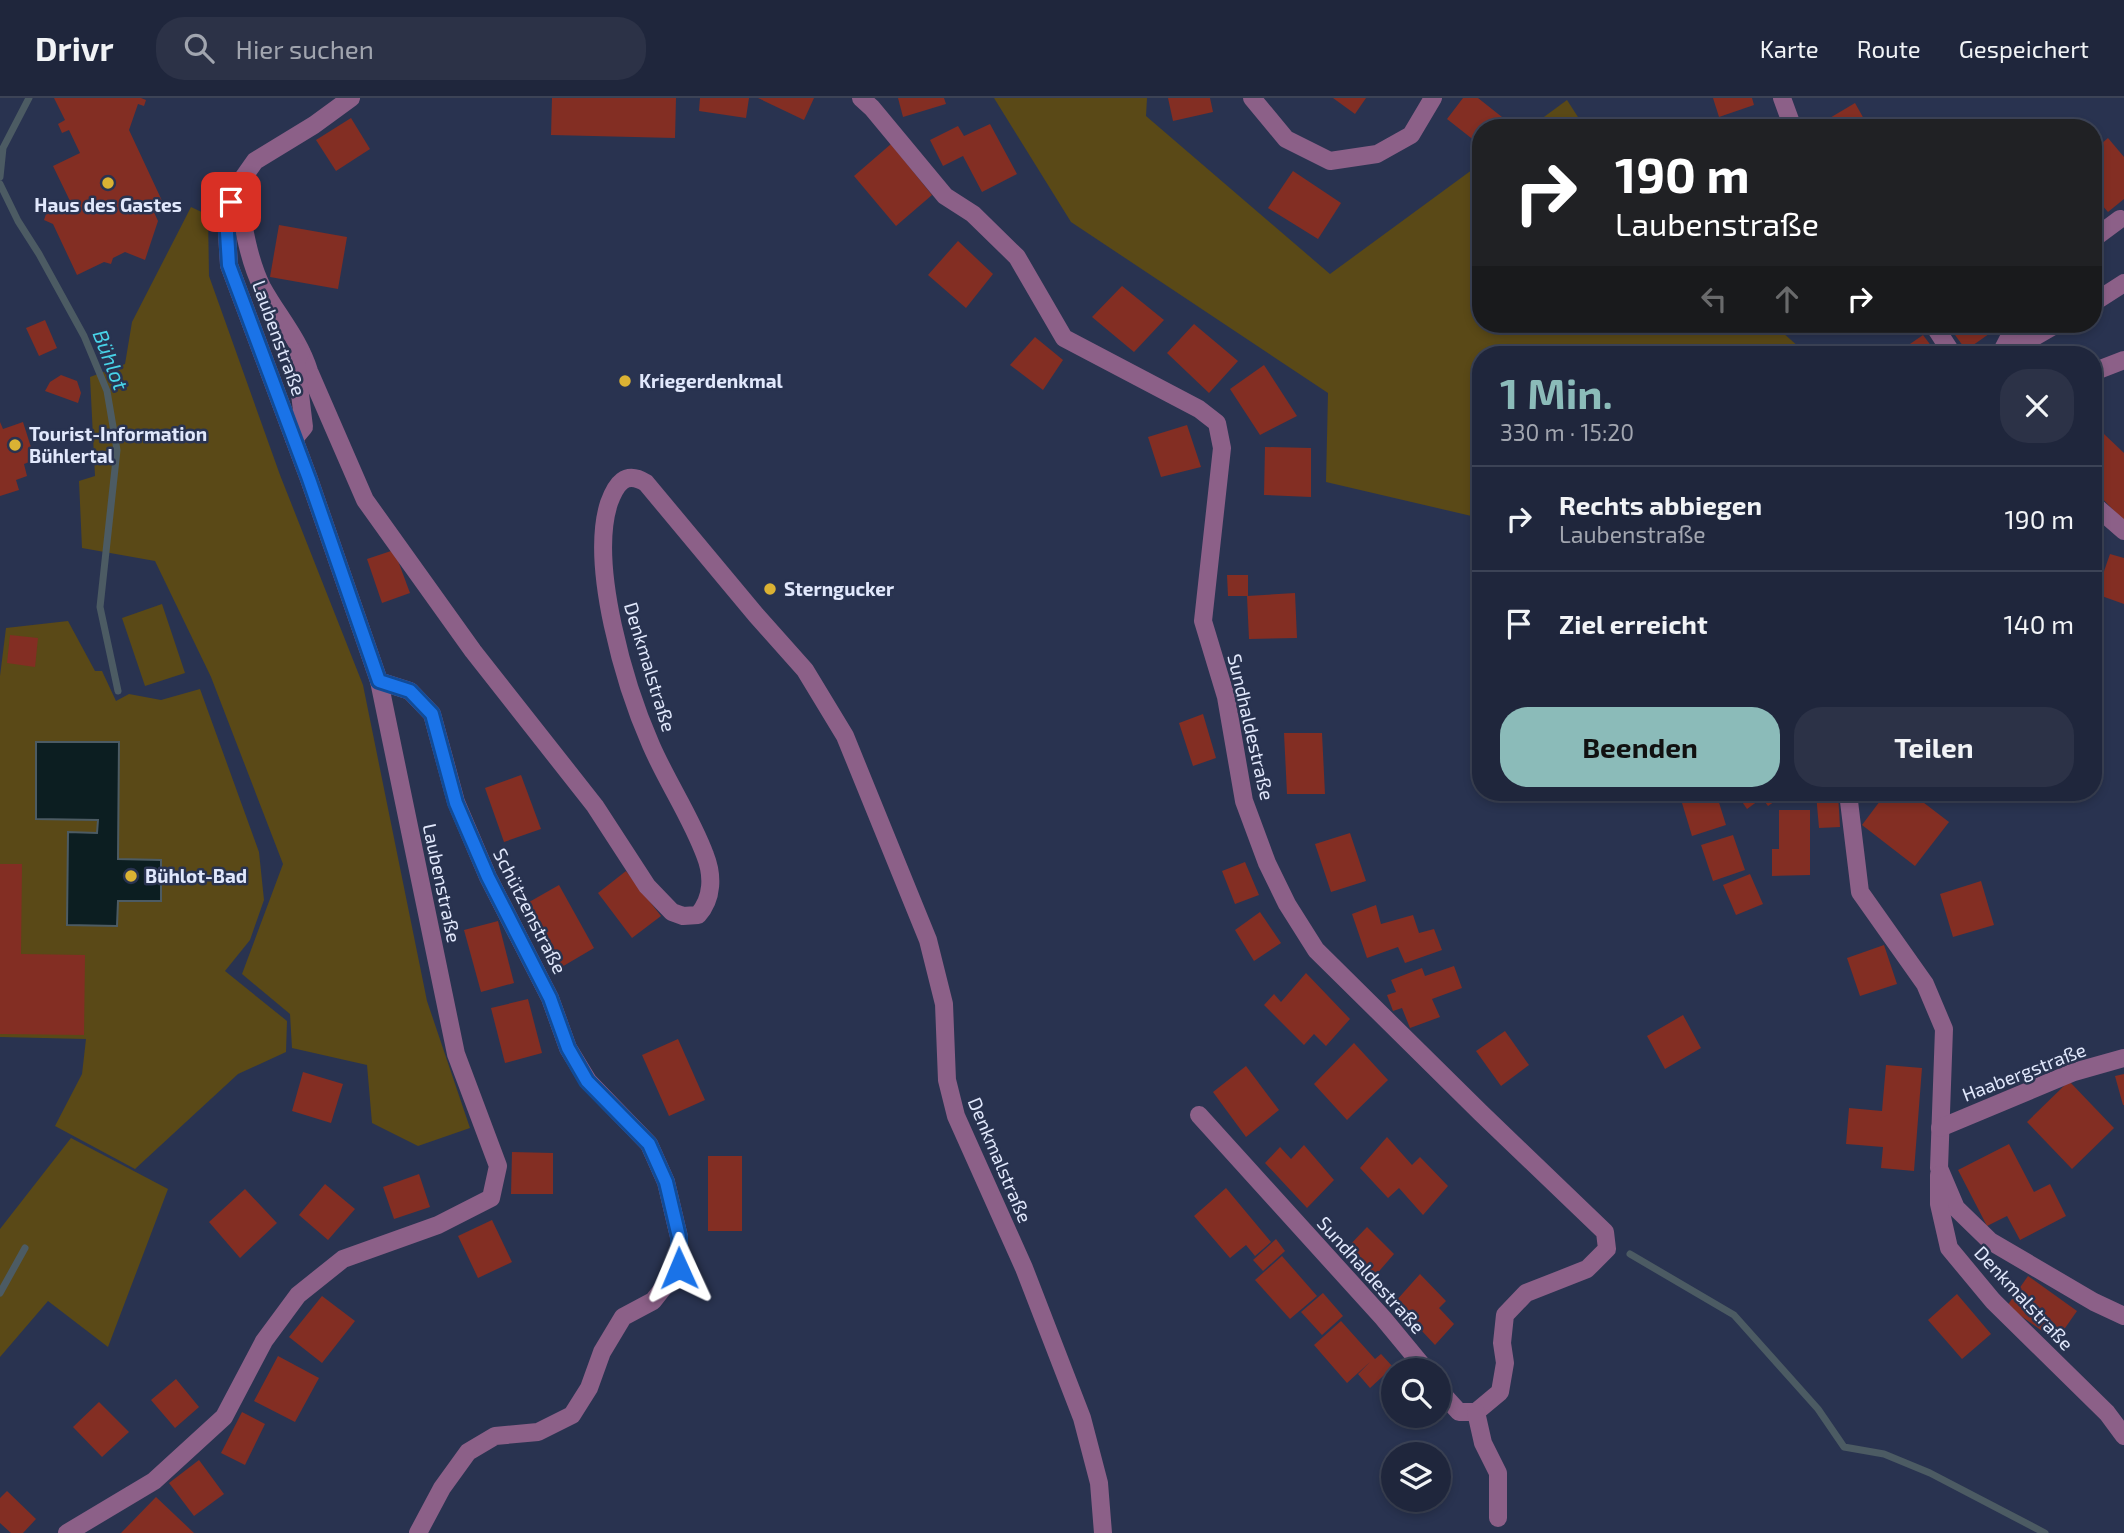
<!DOCTYPE html>
<html lang="de">
<head>
<meta charset="utf-8">
<style>
  :root { --surface:#1f263c; --page:#2c3247; --text:#f1f3f6; --muted:#a1a5af; --line:#3c4356; --accent:#8bbbb9 }
  body { margin:0; font-family:"Exo 2",sans-serif; background:var(--page); color:var(--text); height:100vh; display:flex; flex-direction:column; font-size:26px; white-space:nowrap }
  * { box-sizing:border-box; margin:0 }
  p { font-size:23px; color:var(--muted) }
  .icon { flex:none; width:38px; height:38px; fill:none; stroke:currentColor; stroke-width:2; stroke-linecap:round; stroke-linejoin:round }
  .map { position:relative; flex:1; overflow:hidden }
  .drawer { position:absolute; left:1472px; top:248px; width:630px; height:455px; display:flex; flex-direction:column; background:var(--surface); border-radius:28px; box-shadow:0 4px 10px #0003,0 0 0 2px var(--line) }
  .drawer>* { flex:none }
  .banner { position:absolute; left:1472px; top:21px; width:630px; height:214px; border-radius:28px; box-shadow:0 4px 10px #0003,0 0 0 2px var(--line); background:#202124; color:#fff; overflow:hidden }
  .fabs { position:absolute; left:1381px; top:1260px; display:grid; gap:14px }
  .fabs a { display:grid; place-items:center; width:70px; height:70px; border-radius:50%; background:var(--surface); box-shadow:0 4px 10px #0003,0 0 0 2px var(--line); font-size:35px }
  .pin { position:absolute; display:grid; place-items:center; width:60px; height:60px; color:#fff; margin:-30px; border-radius:14px; box-shadow:0 4px 10px #0006 }
  .me { position:absolute; width:77px; margin:-38px; rotate:359deg; stroke-linejoin:round; filter:drop-shadow(0 0 5px #0008) }
  .turn { display:flex; align-items:center; gap:24px; height:147px; padding:0 28px; font-size:32px }
  .turn .icon { width:91px; height:91px; stroke-width:2.5 }
  .turn b { display:block; font-size:49px; line-height:60px }
  .lanes { display:flex; align-items:center; height:66px; padding:0 28px; background:#0003; justify-content:center; gap:35px; direction:ltr }
  .lanes .off { opacity:.35 }
  .round { display:grid; place-items:center; flex:none; width:74px; height:74px; border-radius:28px; background:var(--page) }
  .summary { display:flex; align-items:center; justify-content:space-between; height:119px; padding:0 28px }
  h1 { font-size:42px; font-weight:700; line-height:52px; color:var(--accent) }
  .cta { display:flex; gap:14px; margin-top:auto; padding:14px 28px }
  .cta a { flex:1; height:80px; border-radius:28px; background:var(--accent); color:#111; font-size:28px; font-weight:700; line-height:80px; text-align:center }
  .cta a+a { background:var(--page); color:var(--text) }
  ul { padding:0; list-style:none }
  li { display:flex; align-items:center; gap:21px; height:105px; padding:0 28px; border-top:2px solid var(--line) }
  li div { flex:1 }
  li b { display:block; font-size:26px }
  li em { font-style:normal }
  header { display:flex; align-items:center; gap:42px; box-sizing:border-box; height:98px; padding:0 35px; background:var(--surface); border-bottom:2px solid var(--line) }
  header strong { font-size:33px }
  nav { display:flex; gap:38px; margin-inline-start:auto; font-size:24px }
  .search { width:490px; height:63px; background:var(--page); display:flex; align-items:center; gap:18px; box-sizing:border-box; padding:0 24px; border-radius:28px; color:var(--muted); font-size:26px }
  .map>svg:first-child { display:block }
  .green { fill:#5a4917 }
  .water { fill:#0c1e21; stroke:#4c5b63; stroke-width:2 }
  .lines { fill:none; stroke-linecap:round; stroke-linejoin:round }
  .stream { stroke:#4c5b63; stroke-width:7 }
  .building { fill:#832e23 }
  .minor { stroke:#8c6088; stroke-width:18 }
  .route-casing { stroke:#114b97; stroke-width:18 }
  .route { stroke:#1a73e8; stroke-width:12 }
  .poi-dot { fill:#dbb233; stroke:#293350; stroke-width:2.5 }
  .labels { text-anchor:middle; stroke-width:5; stroke-linejoin:round; paint-order:stroke }
  .poi-label { font-size:19px; font-weight:bold; fill:#e1e8fc; stroke:#293350; text-anchor:start }
  .street-label { font-size:19px; fill:#e1e8fc; stroke:#293350 }
  .water-label { font-size:21px; font-style:italic; fill:#48d3e8; stroke:#293350 }
</style>
</head>
<body>
<header>
<strong>Drivr</strong>
<div class="search"><svg class="icon" aria-label="search" viewBox="0 0 24 24"><circle cx="10" cy="10" r="6"/><path d="M15 15l6 6"/></svg>Hier suchen</div>
<nav><a>Karte</a><a>Route</a><a>Gespeichert</a></nav>
</header>
<div class="map">
<svg width="2124" height="1435" viewBox="0 0 2124 1435">
  <rect width="100%" height="100%" fill="#293350"/>
  <!-- green -->
  <g class="green">
    <polygon points="994,0 1147,0 1146,18 1330,176 1480,66 1480,226 1773,226 1808,257 1480,257 1480,420 1326,384 1328,295 1071,124"/>
    <polygon points="1567,2 1585,30 1529,30"/>
    <polygon points="191,109 208,117 209,178 280,377 363,587 427,903 470,1030 418,1048 372,1025 367,967 292,950 290,916 242,876 283,766 211,579 155,463 82,450 79,383 95,378 90,279 125,266 132,224"/>
    <polygon points="162,506 185,575 145,588 122,520"/>
    <polygon points="68,523 95,573 102,573 116,603 129,596 161,602 200,591 259,754 264,802 250,842 225,873 287,923 286,954 238,976 135,1071 55,1028 82,976 86,941 0,939 0,578 6,530"/>
    <polygon points="71,1040 168,1091 108,1249 48,1203 0,1259 0,1131"/>
  </g>
  <!-- water -->
  <polygon class="water" points="36,644 119,644 118,761 161,762 161,803 118,803 117,828 67,827 68,734 97,735 98,722 36,721"/>
  <g class="lines">
    <!-- stream -->
    <g class="stream">
      <polyline points="0,79 3,50 29,0"/>
      <polyline points="0,86 18,123 39,156 84,238 107,293 117,352 100,509 118,593"/>
      <polyline points="1630,1156 1734,1217 1818,1311 1844,1349 1884,1356 1930,1375 2045,1435"/>
      <polyline points="0,1195 25,1150"/>
    </g>
  </g>
  <!-- building -->
  <g class="building">
    <polygon points="54,0 141,0 146,2 144,8 138,6 129,32 164,107 153,112 158,123 145,162 125,154 113,160 111,166 104,164 77,177 53,126 44,122 50,104 59,108 70,103 53,68 80,55 69,32 62,35 58,26 65,22"/>
    <polygon points="552,0 676,0 675,40 551,37"/>
    <polygon points="700,0 749,0 746,20 699,13"/>
    <polygon points="758,0 814,0 804,22"/>
    <polygon points="898,0 944,0 946,6 903,19"/>
    <polygon points="1168,0 1210,0 1213,14 1173,23"/>
    <polygon points="1333,0 1366,0 1355,16"/>
    <polygon points="1463,0 1478,0 1507,23 1501,30 1480,30 1480,47 1447,21"/>
    <polygon points="1713,0 1752,0 1754,7 1719,19"/>
    <polygon points="1855,5 1869,30 1813,30"/>
    <polygon points="351,20 370,51 336,73 316,42"/>
    <polygon points="990,26 1017,76 982,94 963,58 943,68 930,42 958,28 964,38"/>
    <polygon points="2108,40 2124,59 2124,101 2108,114 2093,97 2093,53"/>
    <polygon points="891,46 932,97 896,128 854,78"/>
    <polygon points="1293,73 1341,105 1318,141 1268,110"/>
    <polygon points="279,127 347,139 338,191 270,179"/>
    <polygon points="958,143 993,176 966,210 928,177"/>
    <polygon points="1122,188 1164,222 1134,254 1092,219"/>
    <polygon points="45,222 57,250 39,258 26,230"/>
    <polygon points="1194,226 1238,263 1209,295 1167,255"/>
    <polygon points="1947,226 1996,226 1999,229 1966,252"/>
    <polygon points="1923,237 1938,257 1894,257"/>
    <polygon points="1035,239 1063,262 1043,292 1010,267"/>
    <polygon points="1264,267 1297,318 1260,337 1230,291"/>
    <polygon points="61,277 77,283 81,295 78,305 45,293 50,284"/>
    <polygon points="0,324 3,331 23,324 35,362 24,366 27,378 16,382 19,392 0,398"/>
    <polygon points="1187,327 1201,369 1161,379 1148,339"/>
    <polygon points="2104,336 2124,355 2124,423 2093,391 2093,347"/>
    <polygon points="1265,349 1311,350 1311,399 1264,397"/>
    <polygon points="394,452 410,495 382,505 367,461"/>
    <polygon points="2110,456 2124,460 2124,506 2096,496"/>
    <polygon points="1227,477 1248,477 1248,498 1228,498"/>
    <polygon points="1295,495 1297,540 1249,541 1247,498"/>
    <polygon points="10,537 38,540 35,569 7,565"/>
    <polygon points="1203,616 1216,660 1193,668 1179,625"/>
    <polygon points="1284,635 1322,635 1325,696 1287,696"/>
    <polygon points="521,677 541,731 504,744 485,690"/>
    <polygon points="1679,695 1716,695 1726,727 1692,738"/>
    <polygon points="1736,695 1787,695 1768,708 1762,700 1747,711"/>
    <polygon points="1832,695 1838,695 1840,729 1819,730 1816,696"/>
    <polygon points="1886,695 1911,695 1949,724 1915,768 1862,727"/>
    <polygon points="1779,712 1810,712 1810,777 1772,778 1772,751 1779,751"/>
    <polygon points="1350,735 1366,783 1331,794 1315,746"/>
    <polygon points="1733,737 1745,772 1713,783 1701,747"/>
    <polygon points="1245,764 1259,797 1235,806 1222,773"/>
    <polygon points="0,766 22,766 21,856 85,857 84,937 0,936"/>
    <polygon points="626,773 661,818 632,840 598,795"/>
    <polygon points="1750,776 1763,806 1736,817 1723,787"/>
    <polygon points="1981,783 1994,827 1953,839 1940,796"/>
    <polygon points="559,787 594,850 560,870 524,807"/>
    <polygon points="1376,807 1381,826 1413,817 1419,835 1434,831 1442,852 1405,865 1398,849 1367,860 1352,816"/>
    <polygon points="1260,814 1281,845 1254,863 1235,832"/>
    <polygon points="498,823 514,885 481,894 464,832"/>
    <polygon points="1884,847 1897,886 1860,898 1847,860"/>
    <polygon points="1454,868 1462,890 1432,901 1440,919 1410,930 1402,910 1393,913 1387,897 1396,894 1391,882 1422,870 1425,878"/>
    <polygon points="1306,875 1350,921 1326,948 1314,936 1304,947 1264,907 1274,896 1281,904"/>
    <polygon points="528,901 542,955 505,965 491,910"/>
    <polygon points="1683,917 1701,950 1665,971 1647,938"/>
    <polygon points="1505,933 1529,967 1501,988 1476,953"/>
    <polygon points="678,941 705,1002 669,1018 642,957"/>
    <polygon points="1354,945 1388,982 1347,1022 1314,986"/>
    <polygon points="1886,967 1922,970 1914,1073 1881,1070 1883,1049 1846,1046 1849,1010 1882,1013"/>
    <polygon points="1246,968 1279,1012 1246,1039 1213,994"/>
    <polygon points="303,974 343,986 331,1025 292,1013"/>
    <polygon points="2124,976 2124,1007 2123,1007 2115,978"/>
    <polygon points="2069,983 2114,1030 2072,1071 2027,1024"/>
    <polygon points="1387,1039 1412,1067 1420,1059 1448,1088 1423,1117 1399,1090 1388,1100 1360,1070"/>
    <polygon points="2009,1046 2034,1094 2050,1086 2066,1118 2020,1142 2007,1118 1987,1128 1958,1072"/>
    <polygon points="1304,1047 1334,1082 1307,1110 1265,1065 1280,1049 1291,1061"/>
    <polygon points="512,1054 553,1055 553,1096 511,1096"/>
    <rect x="708" y="1058" width="34" height="75"/>
    <polygon points="419,1076 430,1109 394,1121 383,1089"/>
    <polygon points="325,1086 355,1111 328,1142 299,1117"/>
    <polygon points="1226,1090 1271,1144 1255,1158 1246,1147 1230,1160 1194,1118"/>
    <polygon points="245,1091 277,1125 240,1160 209,1124"/>
    <polygon points="492,1122 512,1164 478,1180 458,1138"/>
    <polygon points="1367,1129 1394,1156 1374,1179 1347,1150"/>
    <polygon points="1276,1141 1285,1153 1263,1173 1253,1162"/>
    <polygon points="1282,1158 1317,1198 1290,1221 1255,1182"/>
    <polygon points="1420,1176 1446,1203 1439,1210 1454,1226 1435,1247 1395,1204"/>
    <polygon points="2028,1178 2077,1213 2056,1243 2007,1208"/>
    <polygon points="1323,1195 1343,1218 1322,1237 1301,1214"/>
    <polygon points="1957,1196 1991,1236 1962,1261 1928,1222"/>
    <polygon points="322,1198 355,1223 322,1265 289,1239"/>
    <polygon points="1341,1223 1375,1261 1381,1256 1393,1269 1370,1290 1358,1276 1370,1264 1347,1285 1314,1247"/>
    <polygon points="278,1258 319,1280 295,1324 254,1303"/>
    <polygon points="176,1281 199,1309 175,1330 151,1302"/>
    <polygon points="99,1304 129,1334 102,1359 73,1329"/>
    <polygon points="242,1314 265,1326 245,1367 221,1355"/>
    <polygon points="199,1362 224,1396 194,1418 169,1385"/>
    <polygon points="7,1393 36,1421 23,1435 11,1435 0,1425 0,1400"/>
    <polygon points="156,1399 194,1435 121,1435"/>
  </g>
  <g class="lines">
    <!-- minor -->
    <g class="minor">
      <polyline points="861,0 872,10 945,98 973,116 1017,159 1064,240 1199,311 1217,325 1222,350 1203,523 1226,599 1244,703 1267,765 1287,806 1316,852 1481,1015 1605,1134 1607,1151 1587,1171 1526,1195 1505,1217 1502,1245 1505,1265 1500,1294 1476,1314 1459,1314 1438,1291"/>
      <polyline points="1252,0 1286,41 1330,63 1377,56 1411,37 1433,0"/>
      <polyline points="1782,0 1793,30"/>
      <path d="M236 90C243 122 247 159 262 189 278 218 299 241 309 273L365 402 473 553 595 708 647 788 672 814 683 818 698 817C713 800 713 777 705 757 691 719 667 684 651 647 625 588 589 467 609 405 616 386 625 372 646 385L756 517 805 572 845 638 928 842 944 906 947 982 956 1018 1024 1170 1082 1320 1099 1385 1103 1435"/>
      <polyline points="2093,141 2120,121"/>
      <polyline points="2093,205 2124,185"/>
      <polyline points="1933,226 1953,257"/>
      <polyline points="2000,257 2016,226"/>
      <polyline points="2003,257 2057,226"/>
      <polyline points="2093,274 2124,262"/>
      <polyline points="294,341 304,329 296,263 301,254"/>
      <polyline points="2093,406 2124,433"/>
      <polyline points="379,583 410,593 432,616 456,704 488,779 550,900 568,950 588,983 649,1046 666,1084 679,1139 679,1170 653,1203 623,1219 602,1254 589,1290 572,1317 538,1334 495,1338 468,1354 442,1390 418,1435"/>
      <polyline points="1848,695 1860,794 1925,886 1944,931 1939,1070 1956,1110 1990,1143 2094,1204 2124,1218"/>
      <polyline points="1199,1017 1383,1220 1426,1272"/>
      <polyline points="1940,1030 2074,974 2124,960"/>
      <polyline points="1939,1077 1939,1106 1949,1150 1993,1203 2107,1315 2124,1338"/>
      <polyline points="1476,1314 1483,1345 1498,1375 1498,1420"/>
      <polyline points="67,1435 154,1383 224,1319 264,1243 298,1197 343,1161 438,1127 491,1100 498,1068 456,956 379,583 309,381 229,167 226,119 236,90 255,63 314,27 351,0"/>
    </g>
  </g>
  <g class="lines">
    <defs>
      <polyline id="route" points="231,104 226,118 229,167 309,381 379,583 410,593 432,616 456,705 488,779 550,900 568,950 587,983 649,1046 666,1084 679,1139 679,1170"/>
    </defs>
    <!-- route casing -->
    <use href="#route" class="route-casing"/>
    <!-- route -->
    <use href="#route" class="route"/>
  </g>
  <!-- markers -->
  <g class="poi-dot">
    <circle cx="108" cy="85" r="7"/>
    <circle cx="625" cy="283" r="7"/>
    <circle cx="15" cy="347" r="7"/>
    <circle cx="770" cy="491" r="7"/>
    <circle cx="131" cy="778" r="7"/>
  </g>
  <g class="labels">
    <!-- poi labels -->
    <g class="poi-label">
      <text x="108" y="114" text-anchor="middle">Haus des Gastes</text>
      <text x="639" y="290">Kriegerdenkmal</text>
      <text x="29" y="343">Tourist-Information<tspan x="29" dy="22">Bühlertal</tspan></text>
      <text x="784" y="498">Sterngucker</text>
      <text x="145" y="785">Bühlot-Bad</text>
    </g>
    <!-- street labels -->
    <g class="street-label">
      <text transform="translate(279 240) rotate(70)" y="7">Laubenstraße</text>
      <text transform="translate(650 569) rotate(73)" y="7">Denkmalstraße</text>
      <text transform="translate(1251 629) rotate(77)" y="7">Sundhaldestraße</text>
      <text transform="translate(442 785) rotate(78)" y="7">Laubenstraße</text>
      <text transform="translate(530 813) rotate(63)" y="7">Schützenstraße</text>
      <text transform="translate(2024 974) rotate(-21)" y="7">Haabergstraße</text>
      <text transform="translate(1000 1062) rotate(67)" y="7">Denkmalstraße</text>
      <text transform="translate(1371 1177) rotate(48)" y="7">Sundhaldestraße</text>
      <text transform="translate(2024 1200) rotate(47)" y="7">Denkmalstraße</text>
    </g>
    <!-- water labels -->
    <g class="water-label">
      <text transform="translate(110 262) rotate(69)" y="7">Bühlot</text>
    </g>
  </g>
</svg>
<div class="fabs">
<a><svg class="icon" aria-label="search" viewBox="0 0 24 24"><circle cx="10" cy="10" r="6"/><path d="M15 15l6 6"/></svg></a>
<a><svg class="icon" aria-label="layers" viewBox="0 0 24 24"><path d="M12 4l9 5-9 5-9-5zM3 14l9 5 9-5"/></svg></a>
</div>
<div class="pin" style="left:231px;top:104px;background:#d93025"><svg class="icon" aria-label="arrive" viewBox="0 0 24 24"><path d="M6 21V4h12l-3 4 3 4H6"/></svg></div>
<svg class="me" style="left:679px;top:1170px" viewBox="-20 -20 40 40"><path d="M0-17L14 15 0 8-14 15z" fill="#1a73e8" stroke="#fff" stroke-width="4"/></svg>
<div class="banner">
<div class="turn"><svg class="icon" aria-label="right" viewBox="0 0 24 24"><path d="M7 20v-9h11M14 6l5 5-5 5"/></svg><div><b>190 m</b>Laubenstraße</div></div>
<div class="lanes"><svg class="icon off" aria-label="left" viewBox="0 0 24 24"><path d="M17 20v-9H6M10 6l-5 5 5 5"/></svg><svg class="icon off" aria-label="ahead" viewBox="0 0 24 24"><path d="M12 20V5M6 11l6-6 6 6"/></svg><svg class="icon" aria-label="right" viewBox="0 0 24 24"><path d="M7 20v-9h11M14 6l5 5-5 5"/></svg></div>
</div>
<section class="drawer">
<div class="summary"><div><h1>1 Min.</h1><p>330 m · 15:20</p></div><a class="round"><svg class="icon" aria-label="close" viewBox="0 0 24 24"><path d="M6 6l12 12M18 6L6 18"/></svg></a></div>
<ul>
<li><svg class="icon" aria-label="right" viewBox="0 0 24 24"><path d="M7 20v-9h11M14 6l5 5-5 5"/></svg><div><b>Rechts abbiegen</b><p>Laubenstraße</p></div><em>190 m</em></li>
<li><svg class="icon" aria-label="arrive" viewBox="0 0 24 24"><path d="M6 21V4h12l-3 4 3 4H6"/></svg><div><b>Ziel erreicht</b></div><em>140 m</em></li>
</ul>
<div class="cta"><a>Beenden</a><a>Teilen</a></div>
</section>
</div>
</body>
</html>
